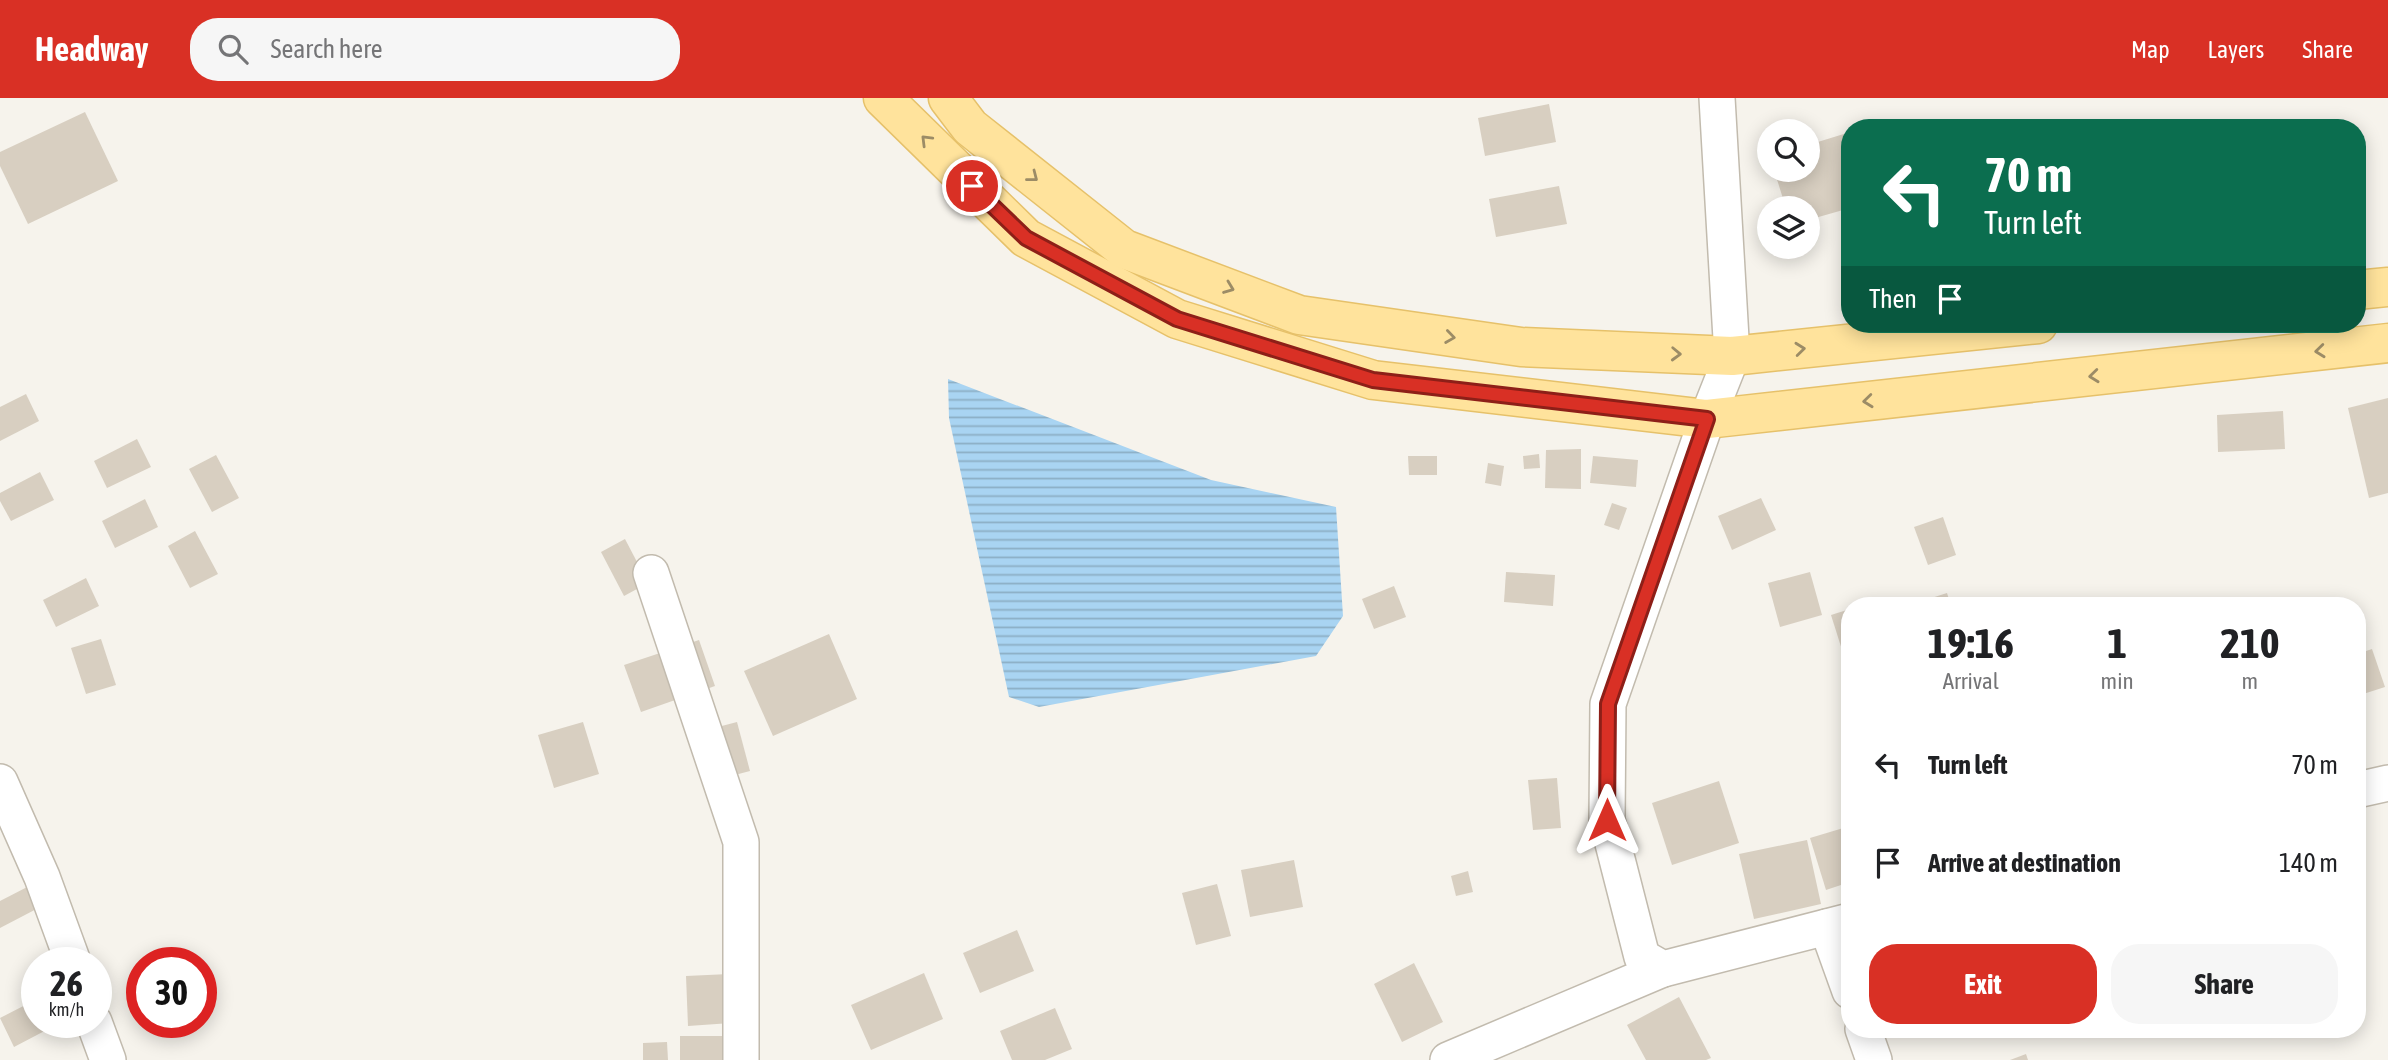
<!DOCTYPE html>
<html lang="en">
<head>
<meta charset="utf-8">
<style>
  :root { --surface:#fff; --page:#f6f6f6; --text:#202124; --muted:#757577; --accent:#d93025 }
  body { margin:0; font-family:"Asap Condensed",sans-serif; background:var(--page); color:var(--text); height:100vh; display:flex; flex-direction:column; font-size:26px; white-space:nowrap }
  * { box-sizing:border-box; margin:0 }
  p { font-size:23px; color:var(--muted) }
  .icon { flex:none; width:38px; height:38px; fill:none; stroke:currentColor; stroke-width:2; stroke-linecap:round; stroke-linejoin:round }
  .map { position:relative; flex:1; overflow:hidden }
  .drawer { position:absolute; left:1841px; top:499px; width:525px; height:441px; display:flex; flex-direction:column; background:var(--surface); border-radius:28px; box-shadow:0 4px 18px #0003 }
  .drawer>* { flex:none }
  .banner { position:absolute; left:1841px; top:21px; width:525px; height:214px; border-radius:28px; box-shadow:0 4px 18px #0003; background:#0b6e4f; color:#fff; overflow:hidden }
  .controls { position:absolute; left:1757px; top:21px; display:grid; gap:14px }
  .controls a { display:grid; place-items:center; width:63px; height:63px; border-radius:50%; background:var(--surface); box-shadow:0 4px 18px #0003; font-size:35px }
  .speed { position:absolute; left:21px; top:849px; display:flex; gap:14px; font-size:35px; font-weight:700; text-align:center }
  .speed>* { display:grid; place-content:center; width:91px; height:91px; border-radius:50%; background:var(--surface); box-shadow:0 4px 18px #0003; line-height:1 }
  .speed small { font-size:18px; font-weight:400 }
  .speed .limit { border:10px solid #d22; background:#fff; color:#111 }
  .pin { position:absolute; display:grid; place-items:center; width:60px; height:60px; color:#fff; margin:-30px; border:4px solid #fff; border-radius:50%; box-shadow:0 2px 7px #0007 }
  .me { position:absolute; width:77px; margin:-38px; rotate:0deg; stroke-linejoin:round; filter:drop-shadow(0 0 5px #0008) }
  .turn { display:flex; align-items:center; gap:24px; height:147px; padding:0 28px; font-size:32px }
  .turn .icon { width:91px; height:91px; stroke-width:2.5 }
  .turn b { display:block; font-size:49px; line-height:60px }
  .then { display:flex; align-items:center; height:66px; padding:0 28px; background:#0003; gap:14px; font-size:26px }
  .eta { display:flex; justify-content:space-evenly; align-items:center; height:119px; text-align:center }
  .eta b { font-size:42px; font-weight:700; line-height:49px }
  .primary-button { display:flex; gap:14px; margin-top:auto; padding:14px 28px }
  .primary-button a { flex:1; height:80px; border-radius:28px; background:var(--accent); color:#fff; font-size:28px; font-weight:700; line-height:80px; text-align:center }
  .primary-button a+a { background:var(--page); color:var(--text) }
  ul { padding:0; list-style:none }
  li { display:flex; align-items:center; gap:21px; height:98px; padding:0 28px }
  li div { flex:1 }
  li b { display:block; font-size:26px }
  li em { font-style:normal }
  header { display:flex; align-items:center; gap:42px; box-sizing:border-box; height:98px; padding:0 35px; background:var(--accent); color:#fff }
  header strong { font-size:33px }
  nav { display:flex; gap:38px; margin-inline-start:auto; font-size:24px }
  .search { width:490px; height:63px; background:var(--page); display:flex; align-items:center; gap:18px; box-sizing:border-box; padding:0 24px; border-radius:28px; color:var(--muted); font-size:26px }
  .map>svg:first-child { display:block }
  .water { fill:url(#water-rules) }
  .building { fill:#d8cfc1 }
  .lines { fill:none; stroke-linecap:round; stroke-linejoin:round }
  .minor-casing { stroke:#c2bbae; stroke-width:38 }
  .primary-casing { stroke:#e6c16a; stroke-width:41 }
  .minor { stroke:#fff; stroke-width:35 }
  .primary { stroke:#ffe39c; stroke-width:38 }
  .oneway { stroke:#9c8c66 }
  .route-casing { stroke:#8d1f18; stroke-width:18 }
  .route { stroke:#d93025; stroke-width:12 }
</style>
</head>
<body>
<header>
<strong>Headway</strong>
<div class="search"><svg class="icon" aria-label="search" viewBox="0 0 24 24"><circle cx="10" cy="10" r="6"/><path d="M15 15l6 6"/></svg>Search here</div>
<nav><a>Map</a><a>Layers</a><a>Share</a></nav>
</header>
<div class="map">
<svg width="2388" height="962" viewBox="0 0 2388 962">
  <defs>
    <pattern id="water-rules" width="6" height="5" patternUnits="userSpaceOnUse" patternTransform="scale(1.75)"><rect width="6" height="5" fill="#a9d4f2"/><path d="M0 2.5h6" fill="none" stroke="#8caec5"/></pattern>
  </defs>
  <rect width="100%" height="100%" fill="#f6f3ec"/>
  <!-- water -->
  <polygon class="water" points="948,281 1211,382 1336,409 1343,518 1316,558 1039,609 1009,599 949,320"/>
  <!-- building -->
  <g class="building">
    <polygon points="1549,6 1556,44 1485,58 1478,20"/>
    <polygon points="85,14 118,83 28,126 0,68 0,54"/>
    <polygon points="1847,35 1850,45 1850,110 1808,122 1808,110 1786,110 1774,72 1808,72 1808,47"/>
    <polygon points="1559,88 1567,126 1496,139 1489,101"/>
    <polygon points="26,296 39,323 0,343 0,309"/>
    <polygon points="2388,300 2388,395 2369,400 2348,310"/>
    <polygon points="2283,313 2285,351 2218,354 2217,317"/>
    <polygon points="137,341 151,369 107,390 94,363"/>
    <polygon points="1581,351 1581,391 1545,390 1546,352"/>
    <polygon points="1539,356 1540,370 1524,371 1523,358"/>
    <polygon points="216,357 239,400 212,414 189,371"/>
    <polygon points="1408,358 1437,358 1437,377 1409,377"/>
    <polygon points="1593,358 1638,362 1636,389 1590,385"/>
    <polygon points="1488,365 1504,368 1501,388 1485,385"/>
    <polygon points="40,374 54,402 11,423 0,403 0,395"/>
    <polygon points="1761,400 1776,432 1732,452 1718,418"/>
    <polygon points="145,401 158,429 115,450 102,423"/>
    <polygon points="1612,405 1627,410 1619,432 1604,427"/>
    <polygon points="1943,419 1956,457 1928,467 1914,429"/>
    <polygon points="195,433 218,476 190,490 168,448"/>
    <polygon points="625,441 648,485 624,498 601,454"/>
    <polygon points="1506,474 1555,477 1553,508 1504,504"/>
    <polygon points="1810,474 1822,517 1780,529 1768,485"/>
    <polygon points="86,480 99,508 56,529 43,502"/>
    <polygon points="1394,488 1406,519 1374,531 1362,501"/>
    <polygon points="1947,495 1951,508 1920,508 1919,504"/>
    <polygon points="1850,511 1850,553 1843,555 1831,517"/>
    <polygon points="829,536 857,601 773,638 744,573"/>
    <polygon points="101,541 116,587 86,596 71,550"/>
    <polygon points="699,542 715,588 641,614 624,567"/>
    <polygon points="2372,551 2385,589 2357,598 2357,556"/>
    <polygon points="1850,579 1850,595 1849,596 1844,581"/>
    <polygon points="583,624 599,676 554,690 538,637"/>
    <polygon points="737,624 750,673 708,684 695,635"/>
    <polygon points="1557,680 1561,730 1533,732 1528,682"/>
    <polygon points="1719,683 1739,745 1672,767 1652,705"/>
    <polygon points="1850,728 1850,784 1826,792 1810,740"/>
    <polygon points="1807,742 1821,806 1754,821 1739,756"/>
    <polygon points="1294,762 1303,809 1250,819 1241,772"/>
    <polygon points="1468,773 1473,794 1456,798 1451,778"/>
    <polygon points="35,785 46,806 0,830 0,803"/>
    <polygon points="1217,786 1231,838 1196,847 1182,795"/>
    <polygon points="1017,832 1034,873 980,895 963,855"/>
    <polygon points="1414,865 1443,924 1402,944 1374,886"/>
    <polygon points="924,875 943,921 871,952 851,907"/>
    <polygon points="729,876 731,925 688,928 686,878"/>
    <polygon points="1679,899 1711,960 1706,962 1646,962 1627,927"/>
    <polygon points="37,901 37,924 55,924 56,927 14,949 0,920"/>
    <polygon points="1055,910 1072,951 1045,962 1012,962 1000,933"/>
    <rect x="680" y="938" width="50" height="24"/>
    <polygon points="667,944 668,962 643,962 643,945"/>
    <polygon points="2026,956 2028,962 2010,962"/>
  </g>
  <g class="lines">
    <defs>
      <g id="minor">
        <polyline points="1717,0 1732,258 1707,321 1608,606 1607,722 1642,859 1663,871 1850,823"/>
        <polyline points="651,475 741,744 741,962"/>
        <polyline points="0,684 42,779 73,864"/>
        <polyline points="2357,692 2388,685"/>
        <polyline points="1827,829 1850,893"/>
        <polyline points="94,924 108,962"/>
        <polyline points="1863,931 1874,962"/>
        <polyline points="1448,962 1663,871"/>
      </g>
      <g id="primary">
        <polyline points="883,0 1026,140 1177,221 1373,282 1707,321 2388,245"/>
        <polyline points="948,0 970,29 1124,151 1299,217 1521,249 1732,258 2038,226"/>
        <polyline points="2357,192 2388,189"/>
      </g>
    </defs>
    <!-- minor casing -->
    <use href="#minor" class="minor-casing"/>
    <!-- primary casing -->
    <use href="#primary" class="primary-casing"/>
    <!-- minor -->
    <use href="#minor" class="minor"/>
    <!-- primary -->
    <use href="#primary" class="primary"/>
  </g>
  <!-- one-way arrows -->
  <defs><path id="oneway-chevron" d="M-2-3.5L2.5 0L-2 3.5" fill="none" stroke-width="1.6" stroke-linecap="round" stroke-linejoin="round" transform="scale(1.75)"/></defs>
  <g class="oneway">
    <use href="#oneway-chevron" transform="translate(926 42) rotate(-135)"/>
    <use href="#oneway-chevron" transform="translate(1033 79) rotate(38)"/>
    <use href="#oneway-chevron" transform="translate(1229 190) rotate(21)"/>
    <use href="#oneway-chevron" transform="translate(1450 239) rotate(8)"/>
    <use href="#oneway-chevron" transform="translate(1800 251) rotate(-6)"/>
    <use href="#oneway-chevron" transform="translate(2320 253) rotate(174)"/>
    <use href="#oneway-chevron" transform="translate(1676 256) rotate(2)"/>
    <use href="#oneway-chevron" transform="translate(2094 278) rotate(174)"/>
    <use href="#oneway-chevron" transform="translate(1868 303) rotate(174)"/>
  </g>
  <g class="lines">
    <defs>
      <polyline id="route" points="972,88 1026,140 1177,221 1373,282 1707,321 1608,606 1607,722"/>
    </defs>
    <!-- route casing -->
    <use href="#route" class="route-casing"/>
    <!-- route -->
    <use href="#route" class="route"/>
  </g>
</svg>
<div class="controls">
<a><svg class="icon" aria-label="search" viewBox="0 0 24 24"><circle cx="10" cy="10" r="6"/><path d="M15 15l6 6"/></svg></a>
<a><svg class="icon" aria-label="layers" viewBox="0 0 24 24"><path d="M12 4l9 5-9 5-9-5zM3 14l9 5 9-5"/></svg></a>
</div>
<div class="speed"><div>26<small>km/h</small></div><div class="limit">30</div></div>
<div class="pin" style="left:972px;top:88px;background:#d93025"><svg class="icon" aria-label="arrive" viewBox="0 0 24 24"><path d="M6 21V4h12l-3 4 3 4H6"/></svg></div>
<svg class="me" style="left:1607px;top:722px" viewBox="-20 -20 40 40"><path d="M0-17L14 15 0 8-14 15z" fill="#d93025" stroke="#fff" stroke-width="4"/></svg>
<div class="banner">
<div class="turn"><svg class="icon" aria-label="left" viewBox="0 0 24 24"><path d="M17 20v-9H6M10 6l-5 5 5 5"/></svg><div><b>70 m</b>Turn left</div></div>
<div class="then">Then<svg class="icon" aria-label="arrive" viewBox="0 0 24 24"><path d="M6 21V4h12l-3 4 3 4H6"/></svg></div>
</div>
<section class="drawer">
<div class="eta">
<div><b>19:16</b><p>Arrival</p></div>
<div><b>1</b><p>min</p></div>
<div><b>210</b><p>m</p></div>
</div>
<ul>
<li><svg class="icon" aria-label="left" viewBox="0 0 24 24"><path d="M17 20v-9H6M10 6l-5 5 5 5"/></svg><div><b>Turn left</b></div><em>70 m</em></li>
<li><svg class="icon" aria-label="arrive" viewBox="0 0 24 24"><path d="M6 21V4h12l-3 4 3 4H6"/></svg><div><b>Arrive at destination</b></div><em>140 m</em></li>
</ul>
<div class="primary-button"><a>Exit</a><a>Share</a></div>
</section>
</div>
</body>
</html>
